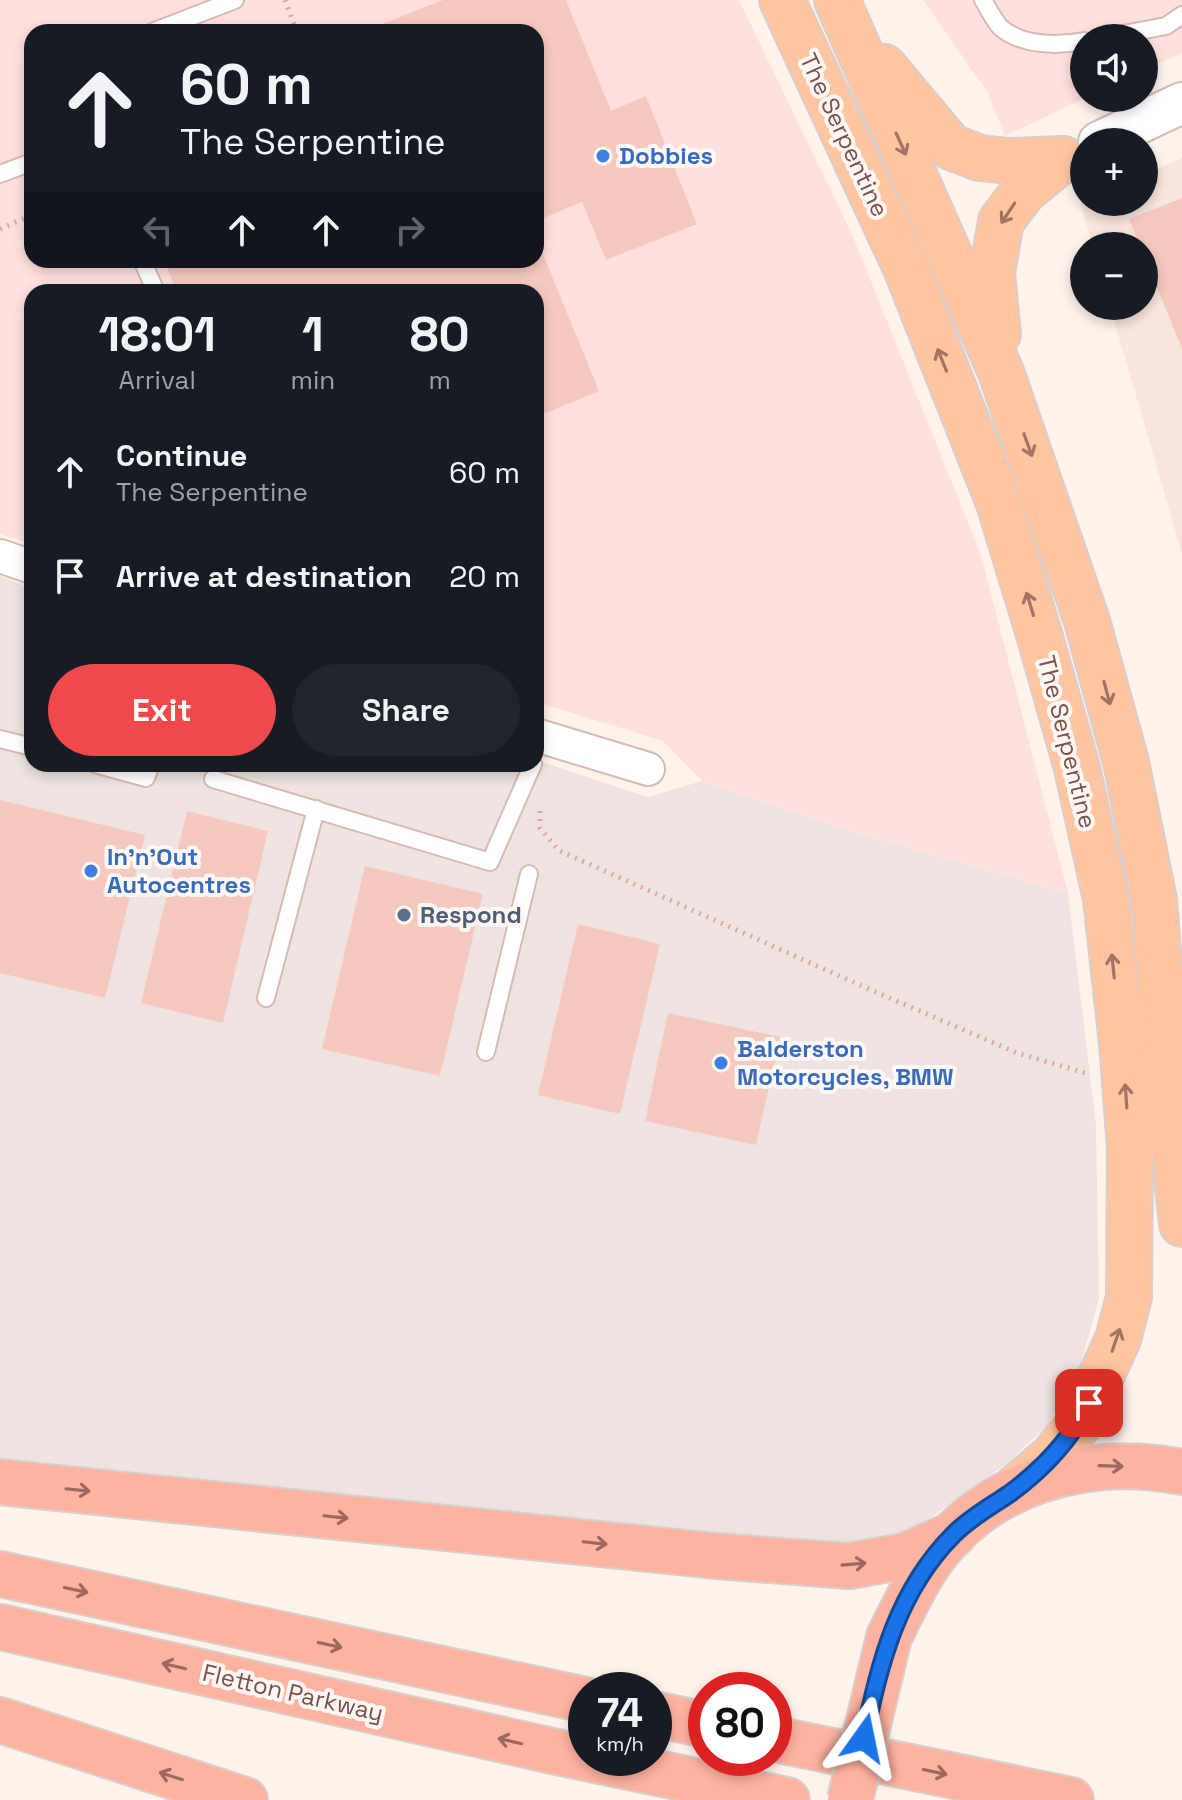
<!DOCTYPE html>
<html lang="en">
<head>
<meta charset="utf-8">
<style>
  :root { --surface:#171b24; --page:#20242c; --text:#f1f3f6; --muted:#9ea1a6; --accent:#ef494c }
  body { margin:0; font-family:"Space Grotesk",sans-serif; background:var(--page); color:var(--text); height:100vh; display:flex; flex-direction:column; font-size:30px; white-space:nowrap }
  * { box-sizing:border-box; margin:0 }
  p { font-size:26px; color:var(--muted) }
  .icon { flex:none; width:44px; height:44px; fill:none; stroke:currentColor; stroke-width:2; stroke-linecap:round; stroke-linejoin:round }
  .map { position:relative; flex:1; overflow:hidden }
  .drawer { position:absolute; left:24px; top:284px; width:520px; height:488px; display:flex; flex-direction:column; background:var(--surface); border-radius:24px; box-shadow:0 4px 12px #0003 }
  .drawer>* { flex:none }
  .banner { position:absolute; left:24px; top:24px; width:520px; height:244px; border-radius:24px; box-shadow:0 4px 12px #0003; background:#171b24; color:var(--text); overflow:hidden }
  .buttons { position:absolute; left:1070px; top:24px; display:grid; gap:16px }
  .buttons a { display:grid; place-items:center; width:88px; height:88px; border-radius:50%; background:var(--surface); box-shadow:0 4px 12px #0003; font-size:40px }
  .speed { position:absolute; left:568px; top:1672px; display:flex; gap:16px; font-size:40px; font-weight:700; text-align:center }
  .speed>* { display:grid; place-content:center; width:104px; height:104px; border-radius:50%; background:var(--surface); box-shadow:0 4px 12px #0003; line-height:1 }
  .speed small { font-size:20px; font-weight:400 }
  .speed .limit { border:12px solid #d22; background:#fff; color:#111 }
  .pin { position:absolute; display:grid; place-items:center; width:68px; height:68px; color:#fff; margin:-34px; border-radius:16px; box-shadow:0 4px 12px #0006 }
  .me { position:absolute; width:88px; margin:-44px; rotate:12deg; stroke-linejoin:round; filter:drop-shadow(0 0 6px #0008) }
  .turn { display:flex; align-items:center; gap:28px; height:168px; padding:0 24px; font-size:36px }
  .turn .icon { width:104px; height:104px; stroke-width:2.5 }
  .turn b { display:block; font-size:56px; line-height:68px }
  .lanes { display:flex; align-items:center; height:76px; padding:0 24px; background:#0003; justify-content:center; gap:40px; direction:ltr }
  .lanes .off { opacity:.35 }
  .eta { display:flex; justify-content:space-evenly; align-items:center; height:136px; text-align:center }
  .eta b { font-size:48px; font-weight:700; line-height:56px }
  .action { display:flex; gap:16px; margin-top:auto; padding:16px 24px }
  .action a { flex:1; height:92px; border-radius:48px; background:var(--accent); color:#fff; font-size:32px; font-weight:700; line-height:92px; text-align:center }
  .action a+a { background:var(--page); color:var(--text) }
  ul { padding:0; list-style:none }
  li { display:flex; align-items:center; gap:24px; height:104px; padding:0 24px }
  li div { flex:1 }
  li b { display:block; font-size:30px }
  li em { font-style:normal }
  .map>svg:first-child { display:block }
  .residential { fill:#f8e5db }
  .commercial { fill:#ffe0de; fill-rule:evenodd }
  .industrial { fill:#eee3e0 }
  .building { fill:#f6c9c0 }
  .lines { fill:none; stroke-linecap:round; stroke-linejoin:round }
  .service-casing { stroke:#d6bbb3; stroke-width:20 }
  .minor-casing { stroke:#d6bbb3; stroke-width:36 }
  .tertiary-casing { stroke:#d6bbb3; stroke-width:44 }
  .primary-casing { stroke:#dacecc; stroke-width:48 }
  .trunk-casing { stroke:#dacecc; stroke-width:48 }
  .path { stroke:#dcaaa2; stroke-width:5; stroke-dasharray:2 6; stroke-linecap:butt }
  .service { stroke:#fff; stroke-width:16 }
  .minor { stroke:#fff; stroke-width:32 }
  .tertiary { stroke:#fff; stroke-width:40 }
  .primary { stroke:#ffc5a1; stroke-width:44 }
  .trunk { stroke:#feb2a0; stroke-width:44 }
  .primary-bridge-casing { stroke:#dacecc; stroke-width:48; stroke-linecap:butt }
  .trunk-bridge-casing { stroke:#dacecc; stroke-width:48; stroke-linecap:butt }
  .primary-bridge { stroke:#ffc5a1; stroke-width:44 }
  .trunk-bridge { stroke:#feb2a0; stroke-width:44 }
  .oneway { stroke:#a37364 }
  .oneway2 { stroke:#9c6860 }
  .route-casing { stroke:#114b97; stroke-width:20 }
  .route { stroke:#1a73e8; stroke-width:14 }
  .shop-dot { fill:#3f7fe0; stroke:#fff7f3; stroke-width:3 }
  .service-dot { fill:#5c6f8a; stroke:#fff7f3; stroke-width:3 }
  .labels { text-anchor:middle; stroke-width:8; stroke-linejoin:round; paint-order:stroke }
  .street-label { font-size:24px; fill:#7c504a; stroke:#fff7f3 }
  .shop-label { font-size:24px; font-weight:bold; fill:#366cbe; stroke:#fff7f3; text-anchor:start }
  .service-label { font-size:24px; font-weight:bold; fill:#4e5e75; stroke:#fff7f3; text-anchor:start }
</style>
</head>
<body>
<div class="map">
<svg width="1182" height="1800" viewBox="0 0 1182 1800">
  <rect width="100%" height="100%" fill="#fef2eb"/>
  <!-- residential -->
  <polygon class="residential" points="1182,158 1182,554 1110,306 1144,306 1144,246 1093,246 1080,202 1144,202 1144,175"/>
  <!-- commercial -->
  <g class="commercial">
    <path d="M0 0H739L852 234 981 555 1068 893 851 831 702 781 663 741 536 702V292H32V544L0 534ZM32 32H536V260H32Z"/>
    <polygon points="923,0 1182,0 1182,53 1144,70 1144,38 1084,38 1085,98 1005,136 988,93"/>
  </g>
  <!-- industrial -->
  <polygon class="industrial" points="0,576 32,589 32,764 536,764 536,760 648,797 702,781 851,831 1068,893 1096,1125 1099,1299 1078,1373 1047,1426 1005,1465 924,1522 883,1540 847,1544 801,1544 0,1461"/>
  <!-- building -->
  <g class="building">
    <polygon points="443,0 566,0 611,111 646,96 697,224 606,260 582,202 536,221 536,32 362,32"/>
    <polygon points="1182,198 1182,349 1144,255 1144,246 1140,246 1129,219"/>
    <polygon points="536,237 599,391 536,417 536,292 177,292 164,260 536,260"/>
    <polygon points="0,800 145,835 105,998 0,973"/>
    <polygon points="187,811 268,831 223,1023 141,1003"/>
    <polygon points="365,866 483,894 440,1076 322,1049"/>
    <polygon points="578,924 660,944 620,1114 538,1095"/>
    <polygon points="668,1013 780,1037 756,1145 645,1121"/>
  </g>
  <g class="lines">
    <defs>
      <g id="service">
        <path d="M983 0C988 8 994 21 1001 28 1023 46 1058 46 1084 41"/>
        <polyline points="152,32 235,0"/>
        <polyline points="1102,38 1166,26 1182,15"/>
        <polyline points="0,174 32,162"/>
        <polyline points="142,260 156,292"/>
        <polyline points="0,739 32,747"/>
        <polyline points="95,764 146,778 151,764"/>
        <polyline points="213,779 490,862 533,764"/>
        <polyline points="266,998 316,809"/>
        <polyline points="486,1052 529,874"/>
      </g>
      <g id="minor">
        <polyline points="0,556 32,567"/>
        <polyline points="536,735 648,769"/>
      </g>
      <polyline id="tertiary" points="1099,142 1182,103"/>
      <g id="primary">
        <polyline points="782,0 906,268 999,503 1039,634 1077,768 1106,899 1122,1043"/>
        <polyline points="837,0 1001,372 1087,621 1126,762 1154,900 1166,1051"/>
        <polyline points="884,67 951,147 980,158 1009,161 1063,159"/>
        <polyline points="998,334 992,273 1001,221 1024,191 1063,159"/>
        <polyline points="1174,1149 1182,1224"/>
        <polyline points="1010,1493 1052,1457 1079,1424 1118,1339 1129,1297 1130,1148"/>
      </g>
      <g id="trunk">
        <polyline points="0,1482 716,1556 849,1566 905,1556 954,1534"/>
        <polyline points="0,1574 586,1700"/>
        <polyline points="0,1627 557,1752 787,1800"/>
        <path d="M889 1637C901 1613 912 1589 927 1566 983 1482 1086 1453 1182 1472"/>
        <polyline points="654,1714 706,1725"/>
        <polyline points="0,1720 245,1800"/>
        <polyline points="774,1739 1071,1800"/>
      </g>
    </defs>
    <!-- service casing -->
    <use href="#service" class="service-casing"/>
    <!-- minor casing -->
    <use href="#minor" class="minor-casing"/>
    <!-- tertiary casing -->
    <use href="#tertiary" class="tertiary-casing"/>
    <!-- primary casing -->
    <use href="#primary" class="primary-casing"/>
    <!-- trunk casing -->
    <use href="#trunk" class="trunk-casing"/>
    <!-- path -->
    <g class="path">
      <polyline points="285,0 297,32"/>
      <polyline points="0,229 32,215"/>
      <polyline points="540,811 540,828 558,850 862,986 1017,1053 1089,1074"/>
    </g>
    <!-- service -->
    <use href="#service" class="service"/>
    <!-- minor -->
    <use href="#minor" class="minor"/>
    <!-- tertiary -->
    <use href="#tertiary" class="tertiary"/>
    <!-- primary -->
    <use href="#primary" class="primary"/>
    <!-- trunk -->
    <use href="#trunk" class="trunk"/>
    <defs>
      <g id="primary-bridge">
        <polyline points="1122,1043 1130,1148"/>
        <polyline points="1166,1051 1174,1149"/>
      </g>
      <polyline id="trunk-bridge" points="850,1800 889,1637"/>
    </defs>
    <!-- primary-bridge casing -->
    <use href="#primary-bridge" class="primary-bridge-casing"/>
    <!-- trunk-bridge casing -->
    <use href="#trunk-bridge" class="trunk-bridge-casing"/>
    <!-- primary-bridge -->
    <use href="#primary-bridge" class="primary-bridge"/>
    <!-- trunk-bridge -->
    <use href="#trunk-bridge" class="trunk-bridge"/>
  </g>
  <!-- one-way arrows -->
  <defs><path id="oneway-shaft" d="M-6 0H5M1.5-3L5.5 0L1.5 3" fill="none" stroke-width="1.6" stroke-linecap="round" stroke-linejoin="round" transform="scale(2)"/></defs>
  <g class="oneway">
    <use href="#oneway-shaft" transform="translate(901 144) rotate(66)"/>
    <use href="#oneway-shaft" transform="translate(1008 213) rotate(124)"/>
    <use href="#oneway-shaft" transform="translate(942 360) rotate(-112)"/>
    <use href="#oneway-shaft" transform="translate(1028 445) rotate(70)"/>
    <use href="#oneway-shaft" transform="translate(1030 604) rotate(-107)"/>
    <use href="#oneway-shaft" transform="translate(1107 693) rotate(75)"/>
    <use href="#oneway-shaft" transform="translate(1113 966) rotate(-96)"/>
    <use href="#oneway-shaft" transform="translate(1126 1096) rotate(-94)"/>
    <use href="#oneway-shaft" transform="translate(1116 1340) rotate(-71)"/>
  </g>
  <g class="oneway2">
    <use href="#oneway-shaft" transform="translate(1111 1466) rotate(2)"/>
    <use href="#oneway-shaft" transform="translate(78 1490) rotate(6)"/>
    <use href="#oneway-shaft" transform="translate(336 1517) rotate(6)"/>
    <use href="#oneway-shaft" transform="translate(595 1543) rotate(6)"/>
    <use href="#oneway-shaft" transform="translate(854 1564) rotate(-5)"/>
    <use href="#oneway-shaft" transform="translate(76 1590) rotate(12)"/>
    <use href="#oneway-shaft" transform="translate(330 1645) rotate(12)"/>
    <use href="#oneway-shaft" transform="translate(174 1666) rotate(-167)"/>
    <use href="#oneway-shaft" transform="translate(510 1741) rotate(-167)"/>
    <use href="#oneway-shaft" transform="translate(935 1772) rotate(12)"/>
    <use href="#oneway-shaft" transform="translate(171 1776) rotate(-162)"/>
  </g>
  <g class="lines">
    <defs>
      <path id="route" d="M864 1738C880 1662 897 1591 954 1534 971 1517 990 1507 1009 1494 1042 1470 1071 1439 1089 1403"/>
    </defs>
    <!-- route casing -->
    <use href="#route" class="route-casing"/>
    <!-- route -->
    <use href="#route" class="route"/>
  </g>
  <!-- markers -->
  <g class="shop-dot">
    <circle cx="603" cy="156" r="8"/>
    <circle cx="91" cy="871" r="8"/>
    <circle cx="721" cy="1063" r="8"/>
  </g>
  <circle class="service-dot" cx="404" cy="915" r="8"/>
  <g class="labels">
    <!-- street labels -->
    <g class="street-label">
      <text transform="translate(844 135) rotate(65)" y="8">The Serpentine</text>
      <text transform="translate(1067 742) rotate(76)" y="8">The Serpentine</text>
      <text transform="translate(293 1693) rotate(13)" y="8">Fletton Parkway</text>
    </g>
    <!-- shop labels -->
    <g class="shop-label">
      <text x="619" y="164">Dobbies</text>
      <text x="107" y="865">In'n'Out<tspan x="107" dy="28">Autocentres</tspan></text>
      <text x="737" y="1057">Balderston<tspan x="737" dy="28">Motorcycles, BMW</tspan></text>
    </g>
    <!-- service labels -->
    <g class="service-label">
      <text x="420" y="923">Respond</text>
    </g>
  </g>
</svg>
<div class="buttons">
<a><svg class="icon" aria-label="sound" viewBox="0 0 24 24"><path d="M4 9h4l5-4v14l-5-4H4zM17 9q2 3 0 6"/></svg></a>
<a>+</a>
<a>−</a>
</div>
<div class="speed"><div>74<small>km/h</small></div><div class="limit">80</div></div>
<div class="pin" style="left:1089px;top:1403px;background:#d93025"><svg class="icon" aria-label="arrive" viewBox="0 0 24 24"><path d="M6 21V4h12l-3 4 3 4H6"/></svg></div>
<svg class="me" style="left:864px;top:1738px" viewBox="-20 -20 40 40"><path d="M0-17L14 15 0 8-14 15z" fill="#1a73e8" stroke="#fff" stroke-width="4"/></svg>
<div class="banner">
<div class="turn"><svg class="icon" aria-label="ahead" viewBox="0 0 24 24"><path d="M12 20V5M6 11l6-6 6 6"/></svg><div><b>60 m</b>The Serpentine</div></div>
<div class="lanes"><svg class="icon off" aria-label="left" viewBox="0 0 24 24"><path d="M17 20v-9H6M10 6l-5 5 5 5"/></svg><svg class="icon" aria-label="ahead" viewBox="0 0 24 24"><path d="M12 20V5M6 11l6-6 6 6"/></svg><svg class="icon" aria-label="ahead" viewBox="0 0 24 24"><path d="M12 20V5M6 11l6-6 6 6"/></svg><svg class="icon off" aria-label="right" viewBox="0 0 24 24"><path d="M7 20v-9h11M14 6l5 5-5 5"/></svg></div>
</div>
<section class="drawer">
<div class="eta">
<div><b>18:01</b><p>Arrival</p></div>
<div><b>1</b><p>min</p></div>
<div><b>80</b><p>m</p></div>
</div>
<ul>
<li><svg class="icon" aria-label="ahead" viewBox="0 0 24 24"><path d="M12 20V5M6 11l6-6 6 6"/></svg><div><b>Continue</b><p>The Serpentine</p></div><em>60 m</em></li>
<li><svg class="icon" aria-label="arrive" viewBox="0 0 24 24"><path d="M6 21V4h12l-3 4 3 4H6"/></svg><div><b>Arrive at destination</b></div><em>20 m</em></li>
</ul>
<div class="action"><a>Exit</a><a>Share</a></div>
</section>
</div>
</body>
</html>
